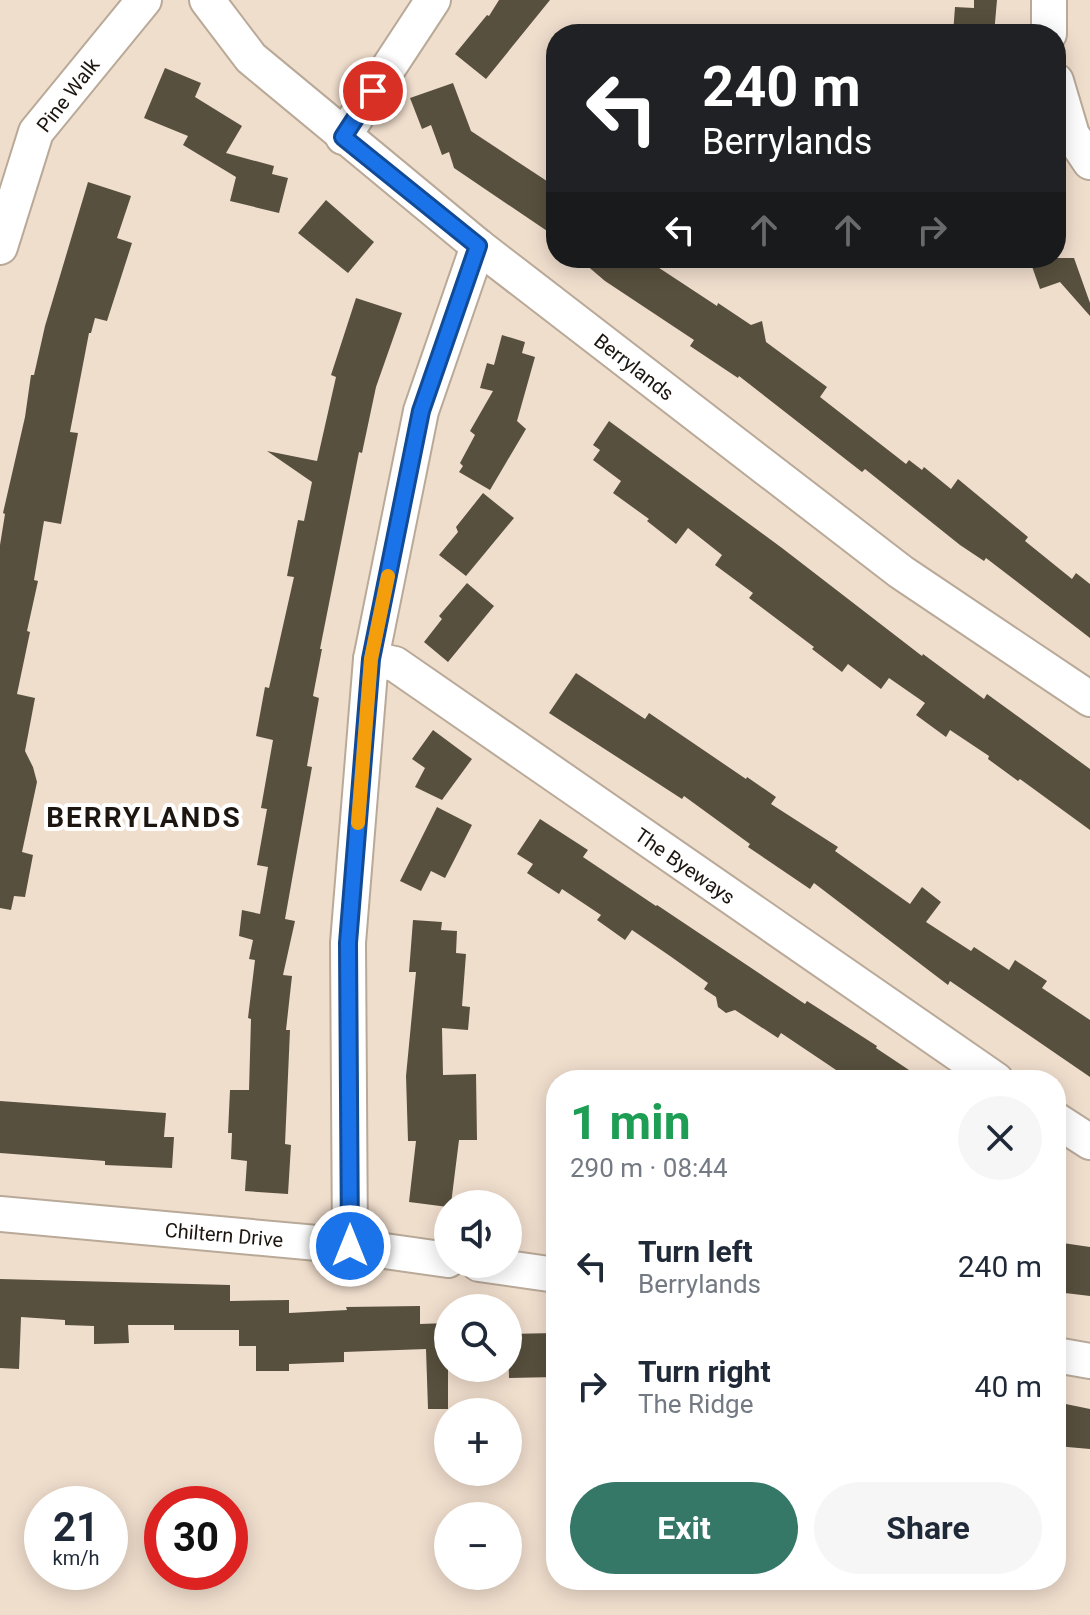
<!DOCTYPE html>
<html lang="en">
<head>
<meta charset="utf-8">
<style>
  :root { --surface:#fff; --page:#f6f6f7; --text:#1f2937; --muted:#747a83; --accent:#367868 }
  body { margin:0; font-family:Roboto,sans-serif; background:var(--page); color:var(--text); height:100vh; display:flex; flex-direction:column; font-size:30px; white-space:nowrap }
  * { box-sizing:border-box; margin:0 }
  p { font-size:26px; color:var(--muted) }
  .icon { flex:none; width:44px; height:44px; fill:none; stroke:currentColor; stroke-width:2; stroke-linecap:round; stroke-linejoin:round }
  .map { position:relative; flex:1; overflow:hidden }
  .panel { position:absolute; left:546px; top:1070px; width:520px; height:520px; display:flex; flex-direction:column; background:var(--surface); border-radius:32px; box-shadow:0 4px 20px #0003 }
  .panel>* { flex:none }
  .banner { position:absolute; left:546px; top:24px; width:520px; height:244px; border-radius:32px; box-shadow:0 4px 20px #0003; background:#202124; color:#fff; overflow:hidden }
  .fabs { position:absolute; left:434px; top:1190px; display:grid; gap:16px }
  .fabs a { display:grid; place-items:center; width:88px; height:88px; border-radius:50%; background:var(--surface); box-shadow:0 4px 20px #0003; font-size:40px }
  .speed { position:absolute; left:24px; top:1486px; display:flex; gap:16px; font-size:40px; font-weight:700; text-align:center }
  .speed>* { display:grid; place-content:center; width:104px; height:104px; border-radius:50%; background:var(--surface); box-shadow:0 4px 20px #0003; line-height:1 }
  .speed small { font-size:20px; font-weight:400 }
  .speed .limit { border:12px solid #d22; background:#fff; color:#111 }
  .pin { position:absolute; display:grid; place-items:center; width:68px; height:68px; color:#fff; margin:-34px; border:4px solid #fff; border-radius:50%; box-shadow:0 2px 8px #0007 }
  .me { position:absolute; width:88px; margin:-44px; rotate:0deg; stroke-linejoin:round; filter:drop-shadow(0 0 6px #0008) }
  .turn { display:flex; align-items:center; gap:28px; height:168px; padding:0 24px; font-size:36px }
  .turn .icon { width:104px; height:104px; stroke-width:2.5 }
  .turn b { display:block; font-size:56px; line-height:68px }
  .lanes { display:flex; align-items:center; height:76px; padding:0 24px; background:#0003; justify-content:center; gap:40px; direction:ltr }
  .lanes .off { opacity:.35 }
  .round { display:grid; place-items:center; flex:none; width:84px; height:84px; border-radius:42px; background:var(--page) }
  .overview { display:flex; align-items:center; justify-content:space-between; height:136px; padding:0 24px }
  h1 { font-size:48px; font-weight:700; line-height:60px; color:#1e9e55 }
  .cta { display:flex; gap:16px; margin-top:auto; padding:16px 24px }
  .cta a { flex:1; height:92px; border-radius:48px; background:var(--accent); color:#fff; font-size:32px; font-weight:700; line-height:92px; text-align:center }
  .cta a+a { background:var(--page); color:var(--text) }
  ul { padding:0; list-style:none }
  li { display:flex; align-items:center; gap:24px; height:120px; padding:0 24px }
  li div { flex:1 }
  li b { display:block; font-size:30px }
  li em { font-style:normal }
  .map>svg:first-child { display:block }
  .building { fill:#58503e }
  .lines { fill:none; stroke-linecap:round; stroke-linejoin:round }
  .minor-casing { stroke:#b9a998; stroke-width:38 }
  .minor { stroke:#fff; stroke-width:34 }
  .route-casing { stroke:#114b97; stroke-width:20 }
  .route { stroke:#1a73e8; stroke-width:14 }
  .slow { stroke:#f59e0b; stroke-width:14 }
  .labels { text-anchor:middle; stroke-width:8; stroke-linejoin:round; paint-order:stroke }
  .street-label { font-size:20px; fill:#1d1610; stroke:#fff }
  .district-label { font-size:28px; font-weight:bold; letter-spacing:2px; fill:#1d1610; stroke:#fff }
</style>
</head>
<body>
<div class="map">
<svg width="1090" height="1615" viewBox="0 0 1090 1615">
  <rect width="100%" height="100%" fill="#f0decd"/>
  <!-- building -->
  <g class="building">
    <polygon points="499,0 550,0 486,79 455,54 487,15 489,16"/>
    <polygon points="974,0 997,0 994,34 953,34 955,7 974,8"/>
    <polygon points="165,68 201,83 195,97 242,126 226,153 274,166 272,174 288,178 279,213 230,201 236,177 183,145 188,136 144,118"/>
    <polygon points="453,83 471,131 556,187 556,237 454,168 449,152 442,155 431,125 422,129 410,98"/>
    <polygon points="88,182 131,196 117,238 132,243 107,321 95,318 91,333 89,333 70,432 78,433 61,524 44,521 34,580 38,581 27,631 30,632 17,694 35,698 25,751 33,767 37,782 22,852 33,855 25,897 14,896 11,910 0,908 0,545 5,514 3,513 25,417 31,375 34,375 45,326"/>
    <polygon points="326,200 374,242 348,273 298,233"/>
    <polygon points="578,258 644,258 717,306 718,303 751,325 762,321 766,342 827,387 820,397 906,464 909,460 922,470 924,467 951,489 958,479 1028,537 1025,541 1072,579 1076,573 1090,584 1090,638 986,558 984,561 960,545 865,469 862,472 739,376 738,378 690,346 694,340 605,281"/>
    <polygon points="1029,258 1074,258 1090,303 1090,316 1060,282 1040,289"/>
    <polygon points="356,298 402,313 376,387 362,453 359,452 320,649 322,649 313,696 319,698 307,766 312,767 285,919 295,921 283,975 292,976 286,1030 290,1030 285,1144 291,1145 288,1194 245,1191 247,1161 231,1159 232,1133 228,1133 230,1090 249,1090 251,1019 248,1018 255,960 249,959 253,940 239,936 242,910 260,914 268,867 257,865 267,809 261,808 273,740 256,736 265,687 269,688 294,577 287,576 298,520 304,521 312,482 267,451 317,461 336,377 331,375"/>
    <polygon points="502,335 525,342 522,353 535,357 517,421 526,429 490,490 459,472 463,466 460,463 475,435 470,431 493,391 480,388 487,363 494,365"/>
    <polygon points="609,421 782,548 922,656 923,654 984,699 987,694 1090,769 1090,830 1020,779 1018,781 988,759 989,756 950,730 946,737 916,715 925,703 889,678 881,689 848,664 842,672 812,649 814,647 749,598 753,593 715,565 722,555 688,528 676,544 647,521 649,519 613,493 621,481 593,460 600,450 593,445"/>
    <polygon points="483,493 514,518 466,576 439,555 458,532 456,527"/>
    <polygon points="467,583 494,606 448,662 424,642 442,619 439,616"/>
    <polygon points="576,673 645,719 649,713 746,779 747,777 776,797 771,804 838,847 835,851 910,904 922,887 941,902 926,922 971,951 974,947 1009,970 1015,960 1047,981 1042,988 1090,1020 1090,1077 950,981 948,985 814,883 810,889 748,847 750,844 684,796 682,799 549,713"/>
    <polygon points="433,730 472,759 442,800 415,787 425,768 412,759"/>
    <polygon points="437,807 472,825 445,878 431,871 421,891 400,881"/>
    <polygon points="540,819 588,850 583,857 656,906 657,905 805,1004 807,1001 877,1046 876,1048 924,1080 851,1080 781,1033 778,1038 735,1010 726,1013 718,1007 716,997 704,989 708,983 670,956 632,930 625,940 597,920 601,915 562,889 559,894 527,873 533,864 517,854"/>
    <polygon points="413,920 442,922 441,930 457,931 456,953 466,954 462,1006 470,1007 468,1030 442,1028 443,1075 476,1074 477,1140 459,1140 451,1204 448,1204 448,1207 409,1202 416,1141 408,1141 406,1076 416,972 409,972"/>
    <polygon points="0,1101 166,1113 164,1137 174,1137 172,1168 105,1165 105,1161 0,1153"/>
    <polygon points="1056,1242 1090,1247 1090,1296 1065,1293 1066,1288 1056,1286"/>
    <polygon points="0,1279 230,1285 230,1301 289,1300 289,1313 347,1310 346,1307 420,1306 420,1324 448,1323 448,1409 428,1409 426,1349 344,1352 344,1362 289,1364 289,1371 256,1371 256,1346 239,1346 239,1330 174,1330 174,1325 128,1325 129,1343 94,1344 94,1326 65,1325 65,1320 21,1317 19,1369 0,1368"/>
    <polygon points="556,1333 556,1377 509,1378 508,1334"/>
    <polygon points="1056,1402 1090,1409 1090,1449 1056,1446"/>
  </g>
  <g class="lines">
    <defs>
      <g id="minor">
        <polyline points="207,0 251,58 478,246 901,572 1090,699"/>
        <polyline points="1049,34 1049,0"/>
        <polyline points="1056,81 1072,135 1090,162"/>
        <polyline points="343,137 433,0"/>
        <polyline points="0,247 36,132 144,0"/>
        <polyline points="371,659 395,664 996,1080"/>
        <polyline points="1056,1120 1090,1142"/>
        <polyline points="0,1214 350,1246 448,1260"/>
        <polyline points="350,1246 348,943 371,659 421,411 478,246"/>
        <polyline points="479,1264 556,1275"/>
        <polyline points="1056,1355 1090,1361"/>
      </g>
    </defs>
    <!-- minor casing -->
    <use href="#minor" class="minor-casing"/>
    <!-- minor -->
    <use href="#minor" class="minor"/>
  </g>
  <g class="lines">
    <defs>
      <polyline id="route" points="350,1246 348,943 371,659 421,411 478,246 343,137 373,91"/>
    </defs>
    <!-- route casing -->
    <use href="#route" class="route-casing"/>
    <!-- route -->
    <use href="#route" class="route"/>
    <!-- slow -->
    <polyline class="slow" points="358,823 371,659 388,576"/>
  </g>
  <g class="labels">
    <!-- street labels -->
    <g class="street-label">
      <text transform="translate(68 95) rotate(-52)" y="7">Pine Walk</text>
      <text transform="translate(634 367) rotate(38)" y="7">Berrylands</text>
      <text transform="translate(685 866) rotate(35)" y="7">The Byeways</text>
      <text transform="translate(224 1235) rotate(5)" y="7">Chiltern Drive</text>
    </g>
    <!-- district labels -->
    <g class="district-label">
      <text x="144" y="827">BERRYLANDS</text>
    </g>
  </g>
</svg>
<div class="fabs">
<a><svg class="icon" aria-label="sound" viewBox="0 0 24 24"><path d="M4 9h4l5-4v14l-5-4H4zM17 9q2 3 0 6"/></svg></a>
<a><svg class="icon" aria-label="search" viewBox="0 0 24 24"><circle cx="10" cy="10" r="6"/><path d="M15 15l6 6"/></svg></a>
<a>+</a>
<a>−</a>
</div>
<div class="speed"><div>21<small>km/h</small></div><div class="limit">30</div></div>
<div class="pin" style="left:373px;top:91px;background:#d93025"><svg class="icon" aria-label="arrive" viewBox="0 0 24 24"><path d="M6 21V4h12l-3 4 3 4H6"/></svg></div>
<svg class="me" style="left:350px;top:1246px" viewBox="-20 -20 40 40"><circle r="17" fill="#1a73e8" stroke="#fff" stroke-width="3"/><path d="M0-11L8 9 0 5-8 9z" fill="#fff"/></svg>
<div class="banner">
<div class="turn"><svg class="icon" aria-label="left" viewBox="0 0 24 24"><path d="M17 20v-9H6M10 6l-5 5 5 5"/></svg><div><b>240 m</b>Berrylands</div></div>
<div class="lanes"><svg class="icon" aria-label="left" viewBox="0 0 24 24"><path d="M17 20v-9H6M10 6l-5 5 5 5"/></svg><svg class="icon off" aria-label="ahead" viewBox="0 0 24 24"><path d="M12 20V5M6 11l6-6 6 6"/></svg><svg class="icon off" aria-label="ahead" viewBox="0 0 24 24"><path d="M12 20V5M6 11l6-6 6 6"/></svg><svg class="icon off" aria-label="right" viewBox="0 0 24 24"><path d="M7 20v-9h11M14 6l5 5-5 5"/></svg></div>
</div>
<section class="panel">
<div class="overview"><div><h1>1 min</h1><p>290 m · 08:44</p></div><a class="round"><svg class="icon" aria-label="close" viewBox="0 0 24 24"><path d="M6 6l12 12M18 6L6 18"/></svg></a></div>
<ul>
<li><svg class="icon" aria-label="left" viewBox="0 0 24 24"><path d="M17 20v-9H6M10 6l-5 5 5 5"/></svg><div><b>Turn left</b><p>Berrylands</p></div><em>240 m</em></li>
<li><svg class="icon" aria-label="right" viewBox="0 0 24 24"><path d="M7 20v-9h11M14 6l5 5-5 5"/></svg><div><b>Turn right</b><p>The Ridge</p></div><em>40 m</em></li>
</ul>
<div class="cta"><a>Exit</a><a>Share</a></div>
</section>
</div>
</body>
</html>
